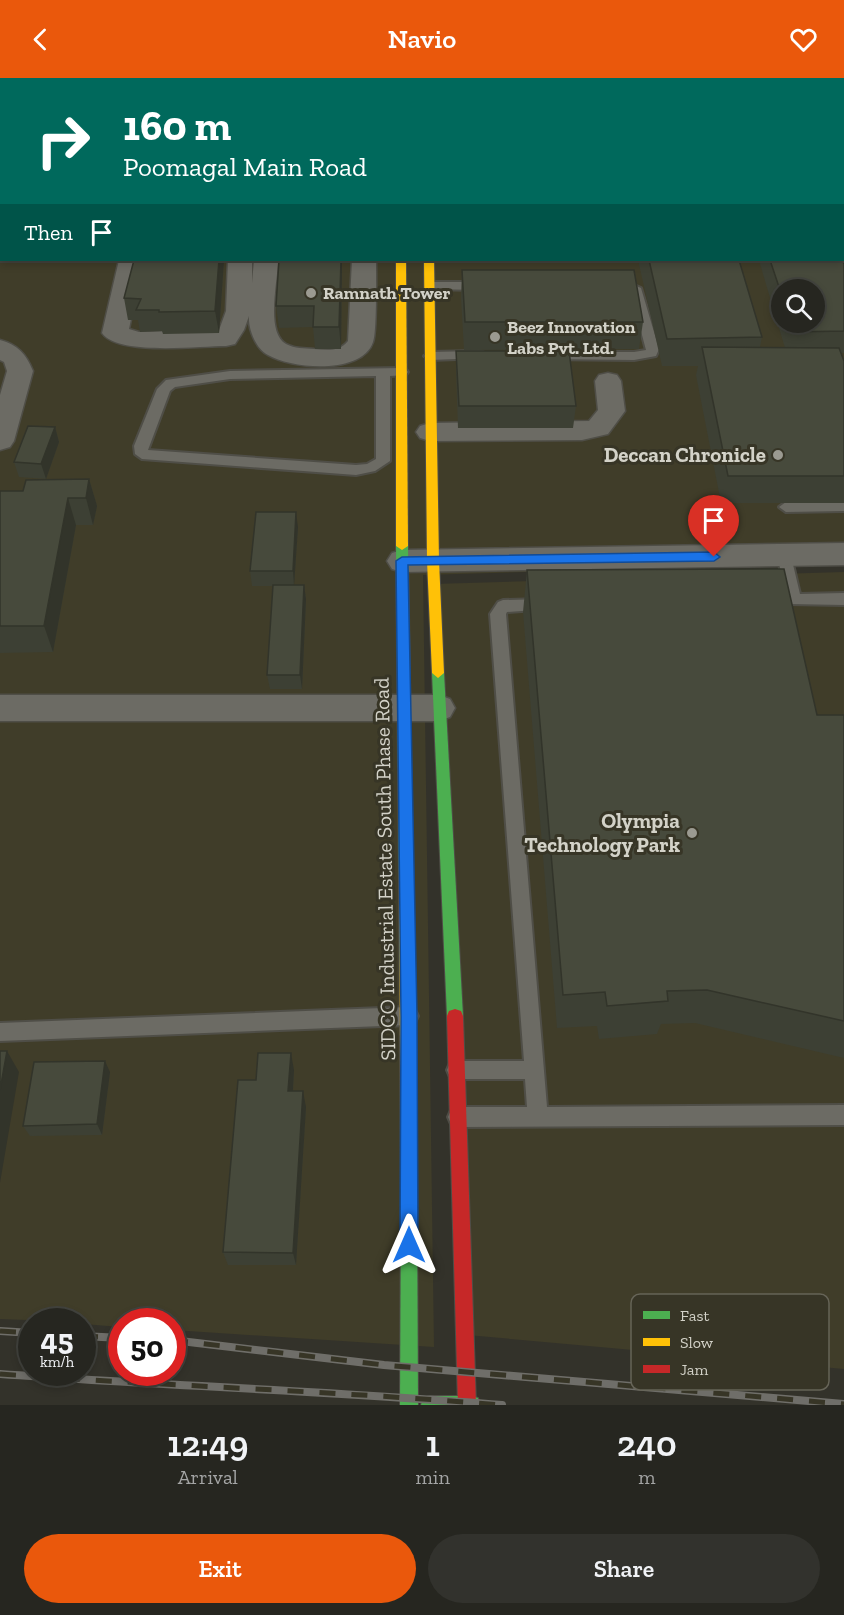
<!DOCTYPE html>
<html lang="en">
<head>
<meta charset="utf-8">
<style>
  :root { --surface:#262620; --page:#32322d; --text:#f1f3f6; --muted:#a4a5a5; --line:#42433e; --accent:#ea580c }
  body { margin:0; font-family:"Zilla Slab",serif; background:var(--page); color:var(--text); height:100vh; display:flex; flex-direction:column; font-size:22px; white-space:nowrap }
  * { box-sizing:border-box; margin:0 }
  p { font-size:20px; color:var(--muted) }
  .icon { flex:none; width:33px; height:33px; fill:none; stroke:currentColor; stroke-width:2; stroke-linecap:round; stroke-linejoin:round }
  .map { position:relative; height:1327px; overflow:hidden }
  .details { display:flex; flex-direction:column; background:var(--surface); flex:1 }
  .details>* { flex:none }
  .banner { position:absolute; left:0px; top:0px; width:844px; height:183px; box-shadow:0 3px 9px #0003,0 0 0 2px var(--line); background:#00695c; color:#fff; overflow:hidden }
  .controls { position:absolute; left:771px; top:201px; display:grid; gap:12px }
  .controls a { display:grid; place-items:center; width:54px; height:54px; border-radius:50%; background:var(--surface); box-shadow:0 3px 9px #0003,0 0 0 2px var(--line); font-size:30px }
  .speed { position:absolute; left:18px; top:1230px; display:flex; gap:12px; font-size:30px; font-weight:700; text-align:center }
  .speed>* { display:grid; place-content:center; width:78px; height:78px; border-radius:50%; background:var(--surface); box-shadow:0 3px 9px #0003,0 0 0 2px var(--line); line-height:1 }
  .speed small { font-size:15px; font-weight:400 }
  .speed .limit { border:9px solid #d22; background:#fff; color:#111 }
  .pin { position:absolute; display:grid; place-items:center; width:51px; height:51px; color:#fff; margin:-62px -26px; border-radius:50% 50% 50% 0; rotate:-45deg; box-shadow:0 0 6px #0007 }
  .pin .icon { rotate:45deg }
  .me { position:absolute; width:66px; margin:-33px; rotate:0deg; stroke-linejoin:round; filter:drop-shadow(0 0 4px #0008) }
  .turn { display:flex; align-items:center; gap:21px; height:126px; padding:0 24px; font-size:27px }
  .turn .icon { width:78px; height:78px; stroke-width:2.5 }
  .turn b { display:block; font-size:42px; line-height:51px }
  .then { display:flex; align-items:center; height:57px; padding:0 24px; background:#0003; gap:12px; font-size:22px }
  .eta { display:flex; justify-content:space-evenly; align-items:center; height:102px; text-align:center }
  .eta b { font-size:36px; font-weight:600; line-height:42px }
  .cta { display:flex; gap:12px; margin-top:auto; padding:12px 24px }
  .cta a { flex:1; height:69px; border-radius:36px; background:var(--accent); color:#fff; font-size:24px; font-weight:600; line-height:69px; text-align:center }
  .cta a+a { background:var(--page); color:var(--text) }
  header { display:flex; justify-content:space-between; align-items:center; height:78px; padding:0 24px; background:var(--accent); color:#fff; font-size:27px; font-weight:600 }
  .map>svg:first-child { display:block }
  .built { fill:#403d29; fill-rule:evenodd }
  .lines { fill:none; stroke-linecap:round; stroke-linejoin:round }
  .lane-casing { stroke:#4f4e47; stroke-width:4 }
  .street-casing { stroke:#4f4e47; stroke-width:3 }
  .fast-casing { stroke:#4f4e47; stroke-width:2 }
  .slow-casing { stroke:#4f4e47; stroke-width:2 }
  .jam-casing { stroke:#4f4e47; stroke-width:2 }
  .lane { fill:#6c6b64; fill-rule:evenodd }
  .street { fill:#6c6b64; fill-rule:evenodd }
  .fast { fill:#4caf50; fill-rule:evenodd }
  .slow { fill:#ffc107; fill-rule:evenodd }
  .jam { fill:#c62828; fill-rule:evenodd }
  .rail-casing { stroke:#6f6e69; stroke-width:8 }
  .rail { stroke:#373526; stroke-width:5; stroke-dasharray:16; stroke-linecap:butt }
  .wall { fill:#3d4034; fill-rule:evenodd }
  .shaded-wall { fill:#32342a }
  .building { fill:#474a3c; stroke:#32342a; stroke-width:1.5 }
  .route { fill:#1a73e8; stroke:#114b97; stroke-width:1.5 }
  .poi-dot { fill:#9b9a91; stroke:#373526; stroke-width:2 }
  .labels { text-anchor:middle; stroke-width:6; stroke-linejoin:round; paint-order:stroke }
  .far-poi-label { font-size:18px; font-weight:bold; fill:#d3d2c8; stroke:#373526; text-anchor:start }
  .poi-label { font-size:21px; font-weight:bold; fill:#d3d2c8; stroke:#373526; text-anchor:end }
  .street-label { font-size:21px; fill:#d3d2c8; stroke:#373526 }
  .key { fill:#373526; stroke:#666457; stroke-width:1.5 }
  .key-label { font-size:16px; fill:#d3d2c8 }
</style>
</head>
<body>
<header><svg class="icon" aria-label="back" viewBox="0 0 24 24"><path d="M15 5l-7 7 7 7"/></svg>Navio<svg class="icon" aria-label="heart" viewBox="0 0 24 24"><path d="M12 20l-8-8c-3-5 5-10 8-4 3-6 11-1 8 4z"/></svg></header>
<div class="map">
<svg width="844" height="1327" viewBox="0 0 844 1327">
  <rect width="100%" height="100%" fill="#33322a"/>
  <!-- built -->
  <g class="built">
    <path d="M0 0H844V485L423 497 434 1269 173 1252 172 1244H122L121 1249 83 1246 82 1244 0 1241ZM2 2H843V182H2ZM782 212H814V244H782Z"/>
    <polygon points="844,494 844,1291 456,1256 434,506"/>
  </g>
  <g class="lines">
    <defs>
      <g id="lane">
        <rect x="769" y="0" width="10" height="2"/>
        <rect x="843" y="112" width="1" height="8"/>
        <polygon points="623,202 641,210 659,271 656,278 634,282 544,281 543,278 549,274 634,274 646,272 630,212 617,206"/>
        <polygon points="430,204 483,204 489,208 483,212 426,211 426,205"/>
        <polygon points="478,273 483,274 484,277 483,280 430,282 424,278 430,274"/>
        <path d="M401 290 406 291 408 294 406 297 390 298V383L375 393 356 397 142 381 135 376 134 368 157 311 166 302 230 293ZM376 298V381L367 386 356 387 148 372 170 313 175 309 230 301Z"/>
        <polygon points="844,423 844,433 786,434 779,429 786,424"/>
        <polygon points="784,473 791,478 800,516 844,515 844,527 789,526 777,478"/>
        <polygon points="544,521 549,523 552,527 549,531 507,534 506,536 547,1029 844,1027 844,1047 458,1049 451,1046 448,1039 451,1032 458,1029 527,1029 525,1001 457,1001 450,999 447,992 450,985 457,983 524,983 490,536 498,524 503,522"/>
        <polygon points="408,929 415,932 418,938 415,944 408,947 0,963 0,945"/>
      </g>
      <g id="street">
        <rect x="843" y="122" width="1" height="14"/>
        <rect x="0" y="128" width="2" height="14"/>
        <path d="M119 182H143L129 251 139 254 219 252 226 233 228 182H252V205L254 182H278C278 203 265 254 286 266 295 271 304 270 314 271 327 272 339 274 348 263L352 182H376C376 195 377 255 373 264 362 297 292 291 268 277 256 271 248 251 249 238L244 252 235 266 226 268C199 268 118 278 102 255Z"/>
        <path d="M0 262C18 267 26 276 33 293L14 363 10 369 0 372V317L7 293 4 284 0 282Z"/>
        <polygon points="608,295 617,297 621,303 625,333 608,356 582,362 430,363 420,360 416,354 420,348 430,345 589,343 598,332 595,303 599,297"/>
        <polygon points="844,465 844,487 402,494 392,491 387,483 392,475 402,472"/>
        <polygon points="0,617 439,617 450,621 455,630 450,639 439,643 0,643"/>
      </g>
      <g id="fast">
        <rect x="419" y="0" width="8" height="2"/>
        <polygon points="402,464 408,468 413,805 411,809 406,811 401,809 399,805 396,468"/>
        <polygon points="438,590 444,595 463,938 461,943 455,945 449,943 447,938 432,595"/>
        <polygon points="409,1111 415,1113 417,1119 418,1327 400,1327 401,1119 403,1113"/>
        <polygon points="430,1318 471,1318 478,1320 480,1327 421,1327 423,1320"/>
      </g>
      <g id="slow">
        <rect x="394" y="0" width="8" height="2"/>
        <polygon points="396,182 406,182 408,468 402,472 396,468"/>
        <polygon points="424,182 434,182 439,483 444,595 438,600 432,595 427,483"/>
        <polygon points="406,799 411,801 413,805 417,1119 415,1125 409,1127 403,1125 401,1119 399,805 401,801"/>
      </g>
      <polygon id="jam" points="455,931 461,933 463,938 476,1327 458,1327 447,938 449,933"/>
    </defs>
    <!-- lane casing -->
    <use href="#lane" class="lane-casing"/>
    <!-- street casing -->
    <use href="#street" class="street-casing"/>
    <!-- fast casing -->
    <use href="#fast" class="fast-casing"/>
    <!-- slow casing -->
    <use href="#slow" class="slow-casing"/>
    <!-- jam casing -->
    <use href="#jam" class="jam-casing"/>
    <!-- lane -->
    <use href="#lane" class="lane"/>
    <!-- street -->
    <use href="#street" class="street"/>
    <!-- fast -->
    <use href="#fast" class="fast"/>
    <!-- slow -->
    <use href="#slow" class="slow"/>
    <!-- jam -->
    <use href="#jam" class="jam"/>
    <defs>
      <g id="rail">
        <polyline points="0,1253 32,1255"/>
        <polyline points="82,1258 122,1260"/>
        <polyline points="172,1262 384,1287 844,1326"/>
        <path d="M0 1296C167 1308 335 1313 502 1327"/>
      </g>
    </defs>
    <!-- rail casing -->
    <use href="#rail" class="rail-casing"/>
    <!-- rail -->
    <use href="#rail" class="rail"/>
  </g>
  <!-- wall -->
  <g class="wall">
    <polygon points="0,0 168,1 168,2 2,2 2,7 0,7"/>
    <rect x="197" y="0" width="120" height="2"/>
    <polygon points="808,0 838,0 838,2 809,2"/>
    <polygon points="843,2 844,2 844,106 843,104"/>
    <polygon points="134,182 224,182 219,255 163,256 162,253 140,254 138,242 128,242 124,220"/>
    <polygon points="342,182 341,271 315,271 313,249 279,250 276,228"/>
    <path d="M638 182H739L762 259 760 269 785 270 760 186 761 182H842L844 186V275H841L844 283V425H721L696 297 698 288H662ZM782 212 814 244H782Z"/>
    <polygon points="462,192 643,244 639,271 464,272 461,220"/>
    <polygon points="456,273 576,328 573,350 458,350 456,295"/>
    <polygon points="55,349 59,364 46,401 19,399 14,384"/>
    <polygon points="89,401 97,428 93,447 76,447 53,574 0,575 0,413 23,413"/>
    <polygon points="298,449 294,507 304,507 306,521 302,611 270,611 267,597 273,508 252,508 250,493"/>
    <polygon points="527,492 817,637 844,637 844,980 695,945 661,946 657,956 599,961 597,948 557,950 523,534"/>
    <polygon points="294,992 293,1013 306,1029 296,1187 228,1187 223,1174 256,1002"/>
    <polygon points="110,994 102,1057 30,1058 23,1048"/>
  </g>
  <!-- shaded-wall -->
  <g class="shaded-wall">
    <polygon points="219,182 224,182 219,255 215,233"/>
    <polygon points="341,182 342,182 341,271 339,249"/>
    <polygon points="55,349 59,364 46,401 41,386"/>
    <polygon points="89,401 97,428 93,447 86,420"/>
    <polygon points="68,420 76,447 53,574 44,548"/>
    <polygon points="296,434 298,449 294,508 293,493"/>
    <polygon points="304,507 306,521 302,611 300,597"/>
    <polygon points="7,973 19,994 0,1105 0,1012"/>
    <polygon points="291,975 294,992 292,1028 288,1013"/>
    <polygon points="105,983 110,994 102,1057 97,1046"/>
    <polygon points="303,1013 306,1029 296,1187 293,1175"/>
  </g>
  <!-- building -->
  <g class="building">
    <polygon points="29,0 168,1 168,2 28,2"/>
    <polygon points="507,0 594,0 594,2 466,2 466,1"/>
    <polygon points="843,2 844,2 844,71 843,68"/>
    <polygon points="134,182 219,182 215,233 159,234 159,232 136,232 141,221 124,220"/>
    <polygon points="279,182 341,182 339,249 313,249 314,228 276,228"/>
    <polygon points="649,182 739,182 762,259 667,261"/>
    <polygon points="770,182 842,182 844,186 844,253 793,254 790,244 814,244 814,212 782,212 782,218"/>
    <polygon points="462,192 634,192 643,244 465,244"/>
    <polygon points="702,269 839,270 844,283 844,398 728,398"/>
    <polygon points="456,273 569,273 576,328 459,328"/>
    <polygon points="28,348 55,349 41,386 14,384"/>
    <polygon points="89,401 86,420 68,420 44,548 0,548 0,413 23,413 26,402"/>
    <polygon points="256,434 296,434 293,493 250,493"/>
    <polygon points="784,491 817,637 844,637 844,943 707,912 667,913 668,923 607,928 605,914 563,917 527,492"/>
    <polygon points="273,507 304,507 300,597 267,597"/>
    <polygon points="0,973 7,973 0,1012"/>
    <polygon points="258,975 291,975 288,1013 303,1013 293,1175 223,1174 238,1002 256,1002"/>
    <polygon points="105,983 97,1046 23,1048 34,984"/>
  </g>
  <!-- route -->
  <polygon class="route" points="714,474 720,479 714,483 408,487 417,938 418,1167 415,1173 409,1175 403,1173 400,1167 401,938 396,483 402,479"/>
  <!-- markers -->
  <g class="poi-dot">
    <circle cx="311" cy="215" r="6"/>
    <circle cx="495" cy="259" r="6"/>
    <circle cx="778" cy="377" r="6"/>
    <circle cx="692" cy="755" r="6"/>
  </g>
  <g class="labels">
    <!-- far-poi labels -->
    <g class="far-poi-label">
      <text x="323" y="221">Ramnath Tower</text>
      <text x="507" y="255">Beez Innovation<tspan x="507" dy="21">Labs Pvt. Ltd.</tspan></text>
    </g>
    <!-- poi labels -->
    <g class="poi-label">
      <text x="766" y="384">Deccan Chronicle</text>
      <text x="680" y="750">Olympia<tspan x="680" dy="24">Technology Park</tspan></text>
    </g>
    <!-- street labels -->
    <g class="street-label">
      <text transform="translate(385 791) rotate(-91)" y="7">SIDCO Industrial Estate South Phase Road</text>
    </g>
  </g>
  <!-- legend -->
  <rect x="631" y="1216" width="198" height="96" rx="9" class="key"/>
  <rect x="643" y="1233" width="27" height="8" fill="#4caf50"/>
  <rect x="643" y="1260" width="27" height="8" fill="#ffc107"/>
  <rect x="643" y="1287" width="27" height="8" fill="#c62828"/>
  <g class="key-label">
    <text x="680" y="1243">Fast</text>
    <text x="680" y="1270">Slow</text>
    <text x="680" y="1297">Jam</text>
  </g>
</svg>
<div class="controls">
<a><svg class="icon" aria-label="search" viewBox="0 0 24 24"><circle cx="10" cy="10" r="6"/><path d="M15 15l6 6"/></svg></a>
</div>
<div class="speed"><div>45<small>km/h</small></div><div class="limit">50</div></div>
<div class="pin" style="left:714px;top:479px;background:#d93025"><svg class="icon" aria-label="arrive" viewBox="0 0 24 24"><path d="M6 21V4h12l-3 4 3 4H6"/></svg></div>
<svg class="me" style="left:409px;top:1167px" viewBox="-20 -20 40 40"><path d="M0-17L14 15 0 8-14 15z" fill="#1a73e8" stroke="#fff" stroke-width="4"/></svg>
<div class="banner">
<div class="turn"><svg class="icon" aria-label="right" viewBox="0 0 24 24"><path d="M7 20v-9h11M14 6l5 5-5 5"/></svg><div><b>160 m</b>Poomagal Main Road</div></div>
<div class="then">Then<svg class="icon" aria-label="arrive" viewBox="0 0 24 24"><path d="M6 21V4h12l-3 4 3 4H6"/></svg></div>
</div>
</div>
<section class="details">
<div class="eta">
<div><b>12:49</b><p>Arrival</p></div>
<div><b>1</b><p>min</p></div>
<div><b>240</b><p>m</p></div>
</div>
<div class="cta"><a>Exit</a><a>Share</a></div>
</section>
</body>
</html>
